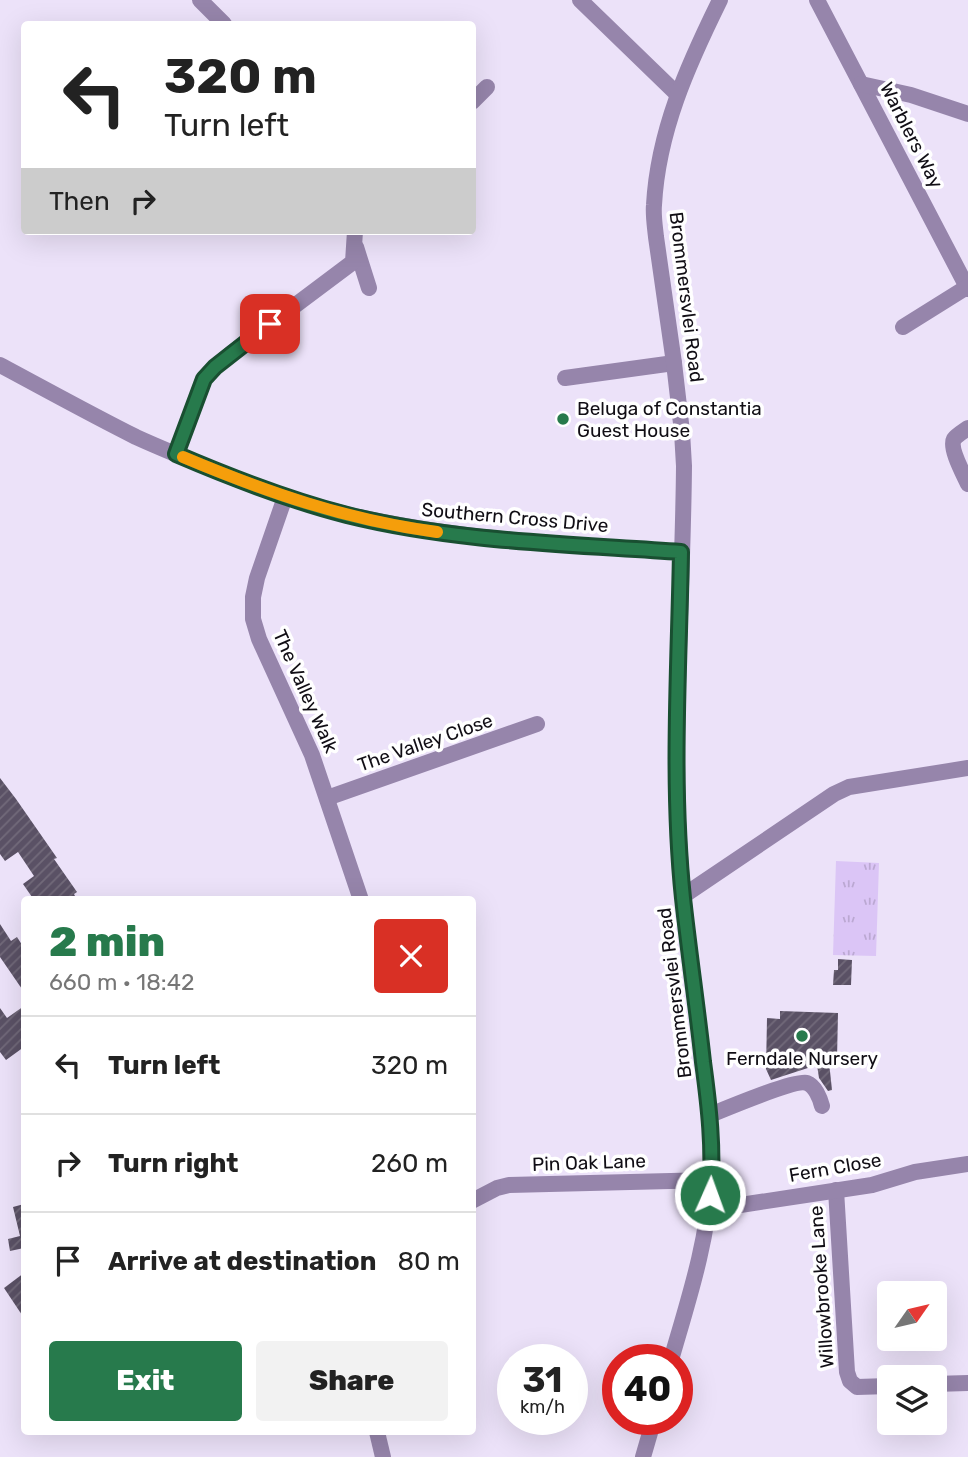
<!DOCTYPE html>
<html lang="en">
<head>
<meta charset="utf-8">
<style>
  :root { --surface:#fff; --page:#f2f2f2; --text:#222; --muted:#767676; --line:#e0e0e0; --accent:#277a4c }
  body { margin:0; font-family:Rubik,sans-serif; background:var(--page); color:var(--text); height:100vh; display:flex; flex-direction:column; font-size:26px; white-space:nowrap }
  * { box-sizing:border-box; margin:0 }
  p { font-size:23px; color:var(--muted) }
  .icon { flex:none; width:38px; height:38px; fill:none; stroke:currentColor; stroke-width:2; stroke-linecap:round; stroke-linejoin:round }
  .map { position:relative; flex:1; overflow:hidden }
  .panel { position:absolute; left:21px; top:896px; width:455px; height:539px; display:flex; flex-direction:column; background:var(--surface); border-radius:7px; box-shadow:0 7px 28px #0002 }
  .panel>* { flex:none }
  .hud { position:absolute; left:21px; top:21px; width:455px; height:214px; border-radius:7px; box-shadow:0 7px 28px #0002; background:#fff; color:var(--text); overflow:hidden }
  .needle { width:46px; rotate:56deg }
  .buttons { position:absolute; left:877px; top:1281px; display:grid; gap:14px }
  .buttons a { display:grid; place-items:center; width:70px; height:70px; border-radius:7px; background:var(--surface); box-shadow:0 7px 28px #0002; font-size:35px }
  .speed { position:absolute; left:497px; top:1344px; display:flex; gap:14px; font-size:35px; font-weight:700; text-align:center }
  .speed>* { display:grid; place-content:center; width:91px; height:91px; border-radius:50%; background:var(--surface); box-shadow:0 7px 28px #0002; line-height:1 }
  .speed small { font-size:18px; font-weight:400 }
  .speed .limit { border:10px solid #d22; background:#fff; color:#111 }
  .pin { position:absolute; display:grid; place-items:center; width:60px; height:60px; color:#fff; margin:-30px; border-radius:14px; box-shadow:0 4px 10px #0006 }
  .me { position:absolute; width:77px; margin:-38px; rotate:2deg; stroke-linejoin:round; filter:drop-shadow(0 0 5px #0008) }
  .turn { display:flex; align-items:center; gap:24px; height:147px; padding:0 28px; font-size:32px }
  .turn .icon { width:91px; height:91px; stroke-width:2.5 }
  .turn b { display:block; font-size:49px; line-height:60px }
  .then { display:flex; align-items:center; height:66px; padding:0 28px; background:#0003; gap:14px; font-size:26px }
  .round { display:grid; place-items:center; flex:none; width:74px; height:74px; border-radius:7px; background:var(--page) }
  .head { display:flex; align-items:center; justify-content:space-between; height:119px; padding:0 28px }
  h1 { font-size:42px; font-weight:800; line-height:52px; color:var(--accent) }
  .button { display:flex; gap:14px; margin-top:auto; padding:14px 28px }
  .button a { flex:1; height:80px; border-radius:7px; background:var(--accent); color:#fff; font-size:28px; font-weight:800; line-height:80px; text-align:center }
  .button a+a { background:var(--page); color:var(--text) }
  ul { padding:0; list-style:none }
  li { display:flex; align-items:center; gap:21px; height:98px; padding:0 28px; border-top:2px solid var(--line) }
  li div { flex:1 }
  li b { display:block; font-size:26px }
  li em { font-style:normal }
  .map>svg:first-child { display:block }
  .park { fill:url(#park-tufts) }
  .building { fill:url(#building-hatch) }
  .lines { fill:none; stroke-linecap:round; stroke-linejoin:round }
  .minor { stroke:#9685ab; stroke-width:16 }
  .route-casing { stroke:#194f31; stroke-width:18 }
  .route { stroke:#277a4c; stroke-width:12 }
  .slow { stroke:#f59e0b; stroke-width:12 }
  .poi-dot { fill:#277a4c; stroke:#fff; stroke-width:2.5 }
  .labels { text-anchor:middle; stroke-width:7; stroke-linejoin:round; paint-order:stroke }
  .street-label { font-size:19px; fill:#110e15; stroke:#fff }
  .poi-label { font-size:19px; fill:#110e15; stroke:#fff; text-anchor:start }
</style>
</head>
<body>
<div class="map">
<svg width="968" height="1457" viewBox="0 0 968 1457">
  <defs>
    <pattern id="park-tufts" width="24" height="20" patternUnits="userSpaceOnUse" patternTransform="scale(1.75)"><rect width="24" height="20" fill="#dbc5f6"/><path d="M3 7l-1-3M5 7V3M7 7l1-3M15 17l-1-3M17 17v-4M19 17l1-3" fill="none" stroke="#bba8d2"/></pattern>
    <pattern id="building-hatch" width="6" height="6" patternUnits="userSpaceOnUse" patternTransform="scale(1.75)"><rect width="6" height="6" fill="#5a5165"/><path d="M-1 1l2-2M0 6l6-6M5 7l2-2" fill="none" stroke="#726a7a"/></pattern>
  </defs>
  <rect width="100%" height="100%" fill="#ece2f9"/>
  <!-- park -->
  <polygon class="park" points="836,861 879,863 876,956 833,955"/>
  <!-- building -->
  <g class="building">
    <polygon points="0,778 16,799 57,858 54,859 77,892 74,894 77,900 34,900 23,884 34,876 18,852 5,861 0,854"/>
    <polygon points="0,924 11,941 17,937 24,948 24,992 0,957"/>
    <polygon points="838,959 852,960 851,985 833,985 834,970 838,970"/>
    <polygon points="24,1006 24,1047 6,1060 0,1052 0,1008 7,1018"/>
    <polygon points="780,1011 838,1013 837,1059 829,1062 832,1090 828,1091 819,1078 817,1065 771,1080 766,1069 767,1018 780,1019"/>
    <polygon points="24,1204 24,1248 10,1251 8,1239 20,1236 13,1207"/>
    <polygon points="24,1273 24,1318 4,1288"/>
  </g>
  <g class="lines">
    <!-- minor -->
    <g class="minor">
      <polyline points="200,0 224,24"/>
      <polyline points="580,0 677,94"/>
      <polyline points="817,0 968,289"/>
      <polyline points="861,84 911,95 968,114"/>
      <polyline points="472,102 487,87"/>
      <polyline points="356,247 369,288"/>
      <polyline points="903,327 967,287"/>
      <path d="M0 365C45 389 90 414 136 437 160 448 185 458 209 468 255 487 301 504 350 515 459 540 570 545 681 552"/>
      <polyline points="565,378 674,363"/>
      <path d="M968 428C964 431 957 435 954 439 949 448 964 475 968 484"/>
      <polyline points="176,454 204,379 215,367 229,355 353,262 355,231"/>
      <polyline points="285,497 257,578 253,597 253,619 259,639 312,755 361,900"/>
      <polyline points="327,798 537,724"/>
      <polyline points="683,896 834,794 849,787 968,768"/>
      <path d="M710 1115C725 1109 796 1079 807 1083 815 1086 820 1098 822 1106"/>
      <polyline points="836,1190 847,1372 850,1381 857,1387 889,1386"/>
      <polyline points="472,1201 497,1188 509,1185 711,1180"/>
      <polyline points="708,1210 872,1185 915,1172 968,1164"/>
      <path d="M671 1360C688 1301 708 1241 711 1179 713 1131 706 1084 700 1037 691 965 681 893 678 821 674 703 683 584 684 466L682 432 674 363 656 237C655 227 653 215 654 205 658 131 688 65 720 0"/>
      <polyline points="934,1384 968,1383"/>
      <polyline points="377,1432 383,1457"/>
      <polyline points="643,1457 654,1419"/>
    </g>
  </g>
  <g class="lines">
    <defs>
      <path id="route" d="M270 324 215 367 204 379 176 454C232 478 288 500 347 515 456 542 570 544 681 552 679 667 671 783 683 898 689 953 697 1007 703 1062 709 1106 714 1150 710 1195"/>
    </defs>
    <!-- route casing -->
    <use href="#route" class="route-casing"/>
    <!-- route -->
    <use href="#route" class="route"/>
    <!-- slow -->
    <path class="slow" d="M183 457C266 492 346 520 437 532"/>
  </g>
  <!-- markers -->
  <g class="poi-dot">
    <circle cx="563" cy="419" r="7"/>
    <circle cx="802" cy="1036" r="7"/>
  </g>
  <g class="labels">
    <!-- street labels -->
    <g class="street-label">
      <text transform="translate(912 135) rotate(63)" y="7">Warblers Way</text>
      <text transform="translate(687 297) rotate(83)" y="7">Brommersvlei Road</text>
      <text transform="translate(515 517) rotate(5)" y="7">Southern Cross Drive</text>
      <text transform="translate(306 691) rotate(66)" y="7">The Valley Walk</text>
      <text transform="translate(425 742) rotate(-19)" y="7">The Valley Close</text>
      <text transform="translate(674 993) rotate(-97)" y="7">Brommersvlei Road</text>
      <text transform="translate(589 1162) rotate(-2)" y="7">Pin Oak Lane</text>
      <text transform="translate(835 1167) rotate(-10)" y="7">Fern Close</text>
      <text transform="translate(821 1287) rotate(-94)" y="7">Willowbrooke Lane</text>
    </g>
    <!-- poi labels -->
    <g class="poi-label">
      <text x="577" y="415">Beluga of Constantia<tspan x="577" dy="22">Guest House</tspan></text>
      <text x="802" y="1065" text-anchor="middle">Ferndale Nursery</text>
    </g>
  </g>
</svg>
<div class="buttons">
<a><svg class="needle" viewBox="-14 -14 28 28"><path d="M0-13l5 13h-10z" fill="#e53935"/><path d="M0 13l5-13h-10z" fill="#767676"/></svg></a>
<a><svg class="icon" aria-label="layers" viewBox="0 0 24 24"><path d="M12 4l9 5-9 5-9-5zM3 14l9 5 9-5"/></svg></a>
</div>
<div class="speed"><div>31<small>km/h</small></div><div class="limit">40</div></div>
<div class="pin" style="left:270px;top:324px;background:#d93025"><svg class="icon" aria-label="arrive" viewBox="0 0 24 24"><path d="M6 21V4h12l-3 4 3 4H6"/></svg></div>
<svg class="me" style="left:710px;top:1195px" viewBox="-20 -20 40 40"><circle r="17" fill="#277a4c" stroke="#fff" stroke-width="3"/><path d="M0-11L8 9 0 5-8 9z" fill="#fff"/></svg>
<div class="hud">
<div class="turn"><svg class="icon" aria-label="left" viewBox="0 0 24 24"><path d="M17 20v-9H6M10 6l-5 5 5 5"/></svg><div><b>320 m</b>Turn left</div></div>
<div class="then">Then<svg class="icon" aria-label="right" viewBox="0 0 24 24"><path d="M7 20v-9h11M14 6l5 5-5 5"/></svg></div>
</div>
<section class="panel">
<div class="head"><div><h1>2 min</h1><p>660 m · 18:42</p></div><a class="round" style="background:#d93025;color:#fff"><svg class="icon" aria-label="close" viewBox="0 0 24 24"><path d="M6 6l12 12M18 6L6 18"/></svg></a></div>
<ul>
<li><svg class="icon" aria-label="left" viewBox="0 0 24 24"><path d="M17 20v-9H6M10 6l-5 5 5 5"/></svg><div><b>Turn left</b></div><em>320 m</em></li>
<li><svg class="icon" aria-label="right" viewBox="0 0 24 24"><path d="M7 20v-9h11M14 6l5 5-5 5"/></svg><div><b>Turn right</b></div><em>260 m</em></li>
<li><svg class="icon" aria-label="arrive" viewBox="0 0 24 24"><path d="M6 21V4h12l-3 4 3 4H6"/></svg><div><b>Arrive at destination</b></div><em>80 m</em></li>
</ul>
<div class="button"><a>Exit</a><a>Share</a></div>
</section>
</div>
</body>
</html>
